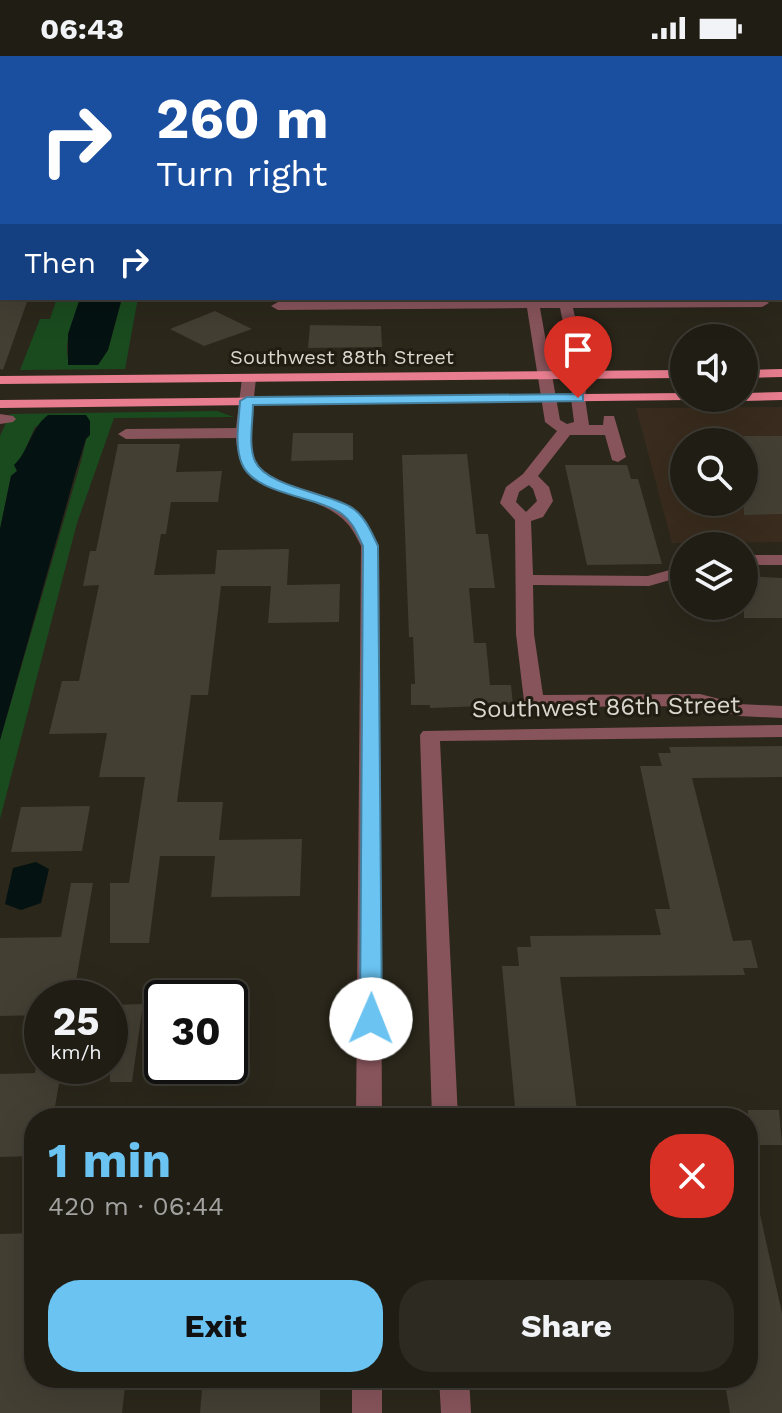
<!DOCTYPE html>
<html lang="en">
<head>
<meta charset="utf-8">
<style>
  :root { --surface:#201d14; --page:#2d2a22; --text:#f1f3f6; --muted:#a2a2a0; --line:#3d3b34; --accent:#6ac3f1 }
  body { margin:0; font-family:"Work Sans",sans-serif; background:var(--page); color:var(--text); height:100vh; display:flex; flex-direction:column; font-size:30px; white-space:nowrap }
  * { box-sizing:border-box; margin:0 }
  p { font-size:26px; color:var(--muted) }
  .icon { flex:none; width:44px; height:44px; fill:none; stroke:currentColor; stroke-width:2; stroke-linecap:round; stroke-linejoin:round }
  .map { position:relative; flex:1; overflow:hidden }
  .panel { position:absolute; left:24px; top:1052px; width:734px; height:280px; display:flex; flex-direction:column; background:var(--surface); border-radius:32px; box-shadow:0 8px 32px #0002,0 0 0 2px var(--line) }
  .panel>* { flex:none }
  .banner { position:absolute; left:0px; top:0px; width:782px; height:244px; box-shadow:0 8px 32px #0002,0 0 0 2px var(--line); background:#1a4fa0; color:#fff; overflow:hidden }
  .buttons { position:absolute; left:670px; top:268px; display:grid; gap:16px }
  .buttons a { display:grid; place-items:center; width:88px; height:88px; border-radius:50%; background:var(--surface); box-shadow:0 8px 32px #0002,0 0 0 2px var(--line); font-size:40px }
  .speed { position:absolute; left:24px; top:924px; display:flex; gap:16px; font-size:40px; font-weight:700; text-align:center }
  .speed>* { display:grid; place-content:center; width:104px; height:104px; border-radius:50%; background:var(--surface); box-shadow:0 8px 32px #0002,0 0 0 2px var(--line); line-height:1 }
  .speed small { font-size:20px; font-weight:400 }
  .speed .limit { border:4px solid #111; border-radius:12px; background:#fff; color:#111 }
  .pin { position:absolute; display:grid; place-items:center; width:68px; height:68px; color:#fff; margin:-82px -34px; border-radius:50% 50% 50% 0; rotate:-45deg; box-shadow:0 0 8px #0007 }
  .pin .icon { rotate:45deg }
  .me { position:absolute; width:88px; margin:-44px; rotate:1deg; stroke-linejoin:round; filter:drop-shadow(0 0 6px #0008) }
  .turn { display:flex; align-items:center; gap:28px; height:168px; padding:0 24px; font-size:36px }
  .turn .icon { width:104px; height:104px; stroke-width:2.5 }
  .turn b { display:block; font-size:56px; line-height:68px }
  .then { display:flex; align-items:center; height:76px; padding:0 24px; background:#0003; gap:16px; font-size:30px }
  .round { display:grid; place-items:center; flex:none; width:84px; height:84px; border-radius:32px; background:var(--page) }
  .head { display:flex; align-items:center; justify-content:space-between; height:136px; padding:0 24px }
  h1 { font-size:48px; font-weight:700; line-height:60px; color:var(--accent) }
  .primary-button { display:flex; gap:16px; margin-top:auto; padding:16px 24px }
  .primary-button a { flex:1; height:92px; border-radius:32px; background:var(--accent); color:#111; font-size:32px; font-weight:700; line-height:92px; text-align:center }
  .primary-button a+a { background:var(--page); color:var(--text) }
  .status { display:flex; justify-content:space-between; align-items:center; height:56px; padding:0 40px; background:var(--surface); direction:ltr }
  .status svg { height:22px; fill:currentColor }
  .map>svg:first-child { display:block }
  .commercial { fill:#392c1e; fill-rule:evenodd }
  .green { fill:#1a4b1f }
  .water { fill:#051212 }
  .building { fill:#433f33 }
  .lines { fill:none; stroke-linecap:round; stroke-linejoin:round }
  .minor { fill:#87545b; fill-rule:evenodd }
  .major { fill:#e77d8e; fill-rule:evenodd }
  .route { fill:#6ac3f1; stroke:#457f9d; stroke-width:2 }
  .labels { text-anchor:middle; stroke-width:6; stroke-linejoin:round; paint-order:stroke }
  .far-street-label { font-size:20px; fill:#d9d7cf; stroke:#211d12 }
  .street-label { font-size:24px; fill:#d9d7cf; stroke:#211d12 }
</style>
</head>
<body>
<div class="status"><b>06:43</b><svg viewBox="0 0 49 12"><path d="M0 12V9h3v3zM5 12V6h3v6zM10 12V3h3v9zM15 12V0h3v12zM26 1h20v11H26zM47 4h2v5h-2z"/></svg></div>
<div class="map">
<svg width="782" height="1357" viewBox="0 0 782 1357">
  <rect width="100%" height="100%" fill="#2b271b"/>
  <!-- commercial -->
  <path class="commercial" d="M782 351V486L672 487 636 352ZM684 386H744V446H684Z"/>
  <!-- green -->
  <g class="green">
    <path d="M57 242H80C75 264 62 284 69 307L98 309 108 294 122 242H138L125 313 20 314 40 263H50Z"/>
    <polygon points="217,355 234,361 114,362 77,467 0,763 0,684 82,402 90,365 60,360 35,371 21,403 17,405 17,415 11,420 0,473 0,380 10,358"/>
  </g>
  <!-- water -->
  <g class="water">
    <polygon points="80,242 122,242 108,294 98,309 68,309 68,278"/>
    <path d="M48 359H86L90 365V379L86 383 76 415 0 684V473L11 420 17 415 14 409C29 395 30 373 48 359Z"/>
    <polygon points="36,806 49,813 41,847 21,854 5,848 13,812"/>
  </g>
  <!-- building -->
  <g class="building">
    <polygon points="28,243 3,314 0,313 0,244"/>
    <polygon points="215,255 252,273 204,290 170,273"/>
    <polygon points="310,269 381,270 382,291 308,292"/>
    <polygon points="293,377 353,377 353,404 291,405"/>
    <polygon points="744,380 782,380 782,458 744,459"/>
    <polygon points="118,388 180,388 176,416 222,415 218,446 171,446 166,478 161,478 154,519 215,518 217,494 289,493 287,529 340,528 339,566 268,567 271,530 221,530 208,639 191,639 177,746 223,746 219,784 302,783 300,840 211,841 215,800 160,800 149,887 110,887 110,827 129,827 145,721 99,721 107,677 49,678 62,625 79,625 99,529 83,530 90,495 96,495"/>
    <polygon points="467,398 476,478 488,478 495,532 469,532 474,587 486,587 490,629 511,629 513,649 430,652 430,649 411,649 411,628 415,628 413,581 409,581 402,399"/>
    <polygon points="565,409 627,409 631,423 638,423 662,508 587,509"/>
    <polygon points="744,520 782,522 782,562 744,562"/>
    <polygon points="782,690 782,721 692,722 733,885 751,884 758,912 743,912 745,919 560,921 578,1062 516,1062 502,910 519,910 517,891 531,891 530,880 661,879 655,853 670,853 640,710 662,710 658,697 671,697 669,691"/>
    <polygon points="90,750 82,795 11,796 21,751"/>
    <polygon points="71,827 93,827 73,942 42,942 42,959 0,960 0,882 61,881"/>
    <polygon points="143,948 132,1026 110,1026 110,949"/>
    <polygon points="36,1010 62,1010 53,1062 34,1062 34,1100 0,1101 0,1018 35,1017"/>
    <polygon points="748,1054 779,1054 782,1089 748,1089"/>
    <polygon points="757,1145 782,1257 782,1357 730,1357 724,1322 748,1322 748,1146"/>
    <polygon points="34,1177 34,1322 126,1322 122,1357 0,1357 0,1178"/>
    <polygon points="203,1322 320,1322 320,1357 200,1357"/>
  </g>
  <g class="lines">
    <!-- minor -->
    <g class="minor">
      <rect x="56" y="0" width="10" height="2"/>
      <polygon points="363,0 782,0 782,4 361,2"/>
      <path d="M525 242 762 243 769 247 762 251 573 252 588 319 585 342 589 369H603L604 360H614L626 401 618 406 612 404 605 379H570L538 420 549 431 553 445 543 461 531 465 533 519 648 520 684 510V520L649 530 533 529 534 578 543 639 700 638 739 648 782 650V662L739 660 700 650 534 651 524 645 516 578 515 464 500 447 506 431 523 418 557 375 545 366 527 252 278 254 271 250 278 246 526 244ZM540 252H560L574 319 571 342 574 366 567 368 560 364ZM529 429 533 433 537 445 526 456 516 446 519 436Z"/>
      <path d="M249 318 256 322C254 344 248 381 254 401 263 430 325 434 349 451 363 461 371 475 379 490L382 1062H356L361 490C355 478 350 468 339 460 301 430 239 444 236 382L126 383 118 378 126 373 236 372 242 322Z"/>
      <polygon points="0,358 13,360 16,363 13,366 0,368"/>
      <rect x="744" y="499" width="38" height="10"/>
      <polygon points="782,669 782,681 440,685 458,1062 432,1062 420,679 423,675"/>
      <rect x="352" y="1322" width="30" height="35"/>
      <polygon points="439,1322 469,1322 471,1357 441,1357"/>
    </g>
    <!-- major -->
    <g class="major">
      <polygon points="782,313 782,321 744,322 744,314"/>
      <polygon points="684,314 684,322 0,328 0,320"/>
      <polygon points="782,336 782,344 744,345 737,342 744,342 744,337"/>
      <polygon points="684,337 684,342 691,342 689,344 0,352 0,344"/>
    </g>
  </g>
  <!-- route -->
  <path class="route" d="M578 338 583 339V345L253 349C253 366 248 389 255 405 266 430 326 437 349 450 364 458 371 475 378 490L382 963 379 968H363L360 963 363 490C357 478 353 466 342 458 317 440 255 439 242 408 234 390 239 364 240 345L247 341Z"/>
  <g class="labels">
    <!-- far-street labels -->
    <g class="far-street-label">
      <text x="342" y="308">Southwest 88th Street</text>
    </g>
    <!-- street labels -->
    <g class="street-label">
      <text transform="translate(606 651) rotate(-1)" y="8">Southwest 86th Street</text>
    </g>
  </g>
</svg>
<div class="buttons">
<a><svg class="icon" aria-label="sound" viewBox="0 0 24 24"><path d="M4 9h4l5-4v14l-5-4H4zM17 9q2 3 0 6"/></svg></a>
<a><svg class="icon" aria-label="search" viewBox="0 0 24 24"><circle cx="10" cy="10" r="6"/><path d="M15 15l6 6"/></svg></a>
<a><svg class="icon" aria-label="layers" viewBox="0 0 24 24"><path d="M12 4l9 5-9 5-9-5zM3 14l9 5 9-5"/></svg></a>
</div>
<div class="speed"><div>25<small>km/h</small></div><div class="limit">30</div></div>
<div class="pin" style="left:578px;top:342px;background:#d93025"><svg class="icon" aria-label="arrive" viewBox="0 0 24 24"><path d="M6 21V4h12l-3 4 3 4H6"/></svg></div>
<svg class="me" style="left:371px;top:963px" viewBox="-20 -20 40 40"><circle r="19" fill="#fff"/><path d="M0-13L10 11 0 6-10 11z" fill="#6ac3f1"/></svg>
<div class="banner">
<div class="turn"><svg class="icon" aria-label="right" viewBox="0 0 24 24"><path d="M7 20v-9h11M14 6l5 5-5 5"/></svg><div><b>260 m</b>Turn right</div></div>
<div class="then">Then<svg class="icon" aria-label="right" viewBox="0 0 24 24"><path d="M7 20v-9h11M14 6l5 5-5 5"/></svg></div>
</div>
<section class="panel">
<div class="head"><div><h1>1 min</h1><p>420 m · 06:44</p></div><a class="round" style="background:#d93025;color:#fff"><svg class="icon" aria-label="close" viewBox="0 0 24 24"><path d="M6 6l12 12M18 6L6 18"/></svg></a></div>
<div class="primary-button"><a>Exit</a><a>Share</a></div>
</section>
</div>
</body>
</html>
